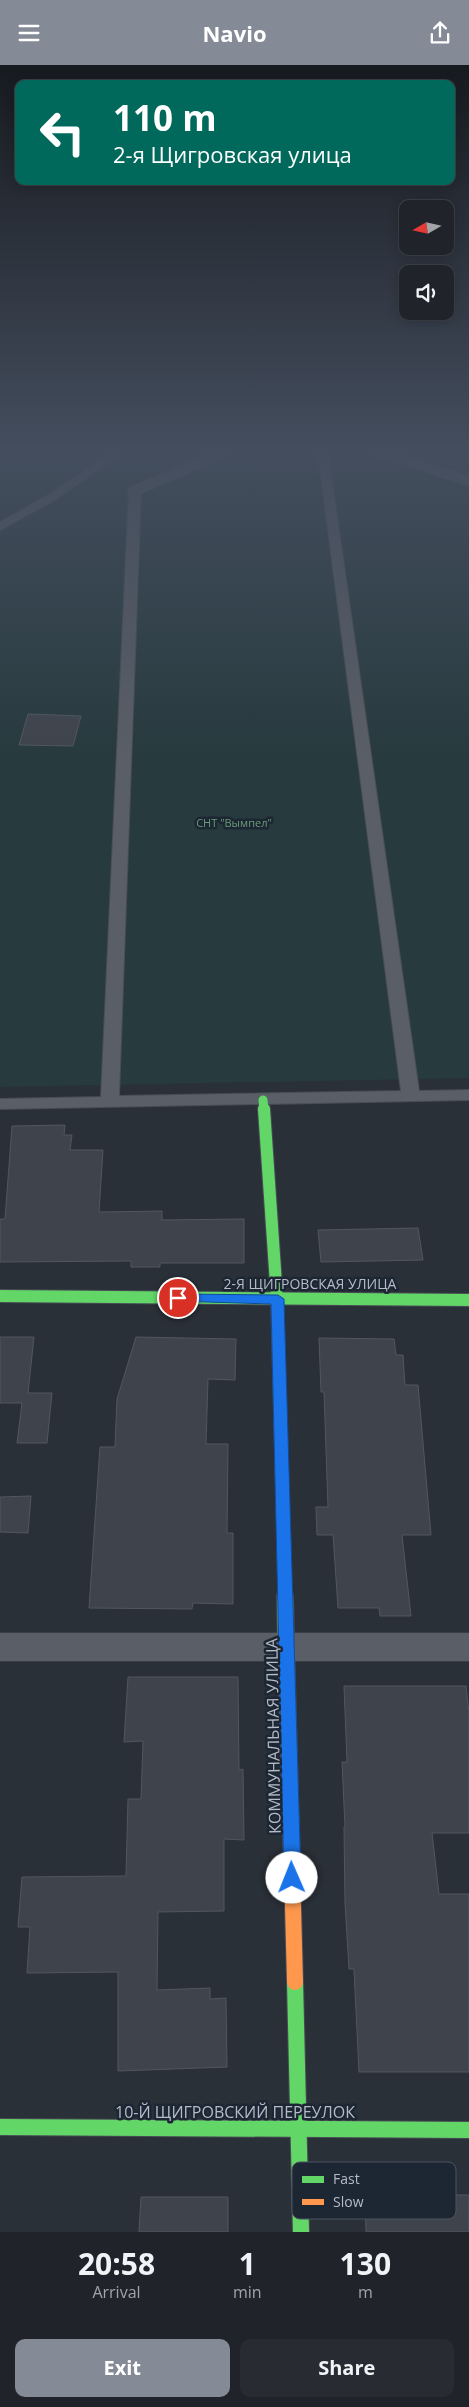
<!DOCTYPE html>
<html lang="en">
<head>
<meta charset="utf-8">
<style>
  :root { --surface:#20242a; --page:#282c32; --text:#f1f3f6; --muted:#a2a4a8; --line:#3d4147; --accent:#848b96 }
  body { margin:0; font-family:"Open Sans",sans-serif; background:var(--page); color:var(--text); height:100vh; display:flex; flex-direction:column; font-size:19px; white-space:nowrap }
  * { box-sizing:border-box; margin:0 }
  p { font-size:16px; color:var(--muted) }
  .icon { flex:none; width:28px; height:28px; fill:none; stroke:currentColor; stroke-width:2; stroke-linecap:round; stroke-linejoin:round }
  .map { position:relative; height:2167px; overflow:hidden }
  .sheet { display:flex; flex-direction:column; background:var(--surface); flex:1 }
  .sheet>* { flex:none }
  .guide { position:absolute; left:15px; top:15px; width:440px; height:105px; border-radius:10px; box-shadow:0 2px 12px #0003,0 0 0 1px var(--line); background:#00695c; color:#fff; overflow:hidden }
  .needle { width:32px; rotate:261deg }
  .fabs { position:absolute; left:399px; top:135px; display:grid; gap:10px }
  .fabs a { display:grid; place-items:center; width:55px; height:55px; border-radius:10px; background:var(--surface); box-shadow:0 2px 12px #0003,0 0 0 1px var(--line); font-size:25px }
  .pin { position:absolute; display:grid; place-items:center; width:42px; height:42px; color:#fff; margin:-21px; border:2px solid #fff; border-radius:50%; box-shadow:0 1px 5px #0007 }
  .me { position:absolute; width:55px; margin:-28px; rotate:359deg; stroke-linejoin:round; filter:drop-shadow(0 0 4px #0008) }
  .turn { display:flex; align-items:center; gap:18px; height:105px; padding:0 15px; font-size:22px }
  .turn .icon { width:65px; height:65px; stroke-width:2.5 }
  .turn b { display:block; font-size:35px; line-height:42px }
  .eta { display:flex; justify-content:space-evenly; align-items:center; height:85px; text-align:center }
  .eta b { font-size:30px; font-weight:700; line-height:35px }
  .button { display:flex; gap:10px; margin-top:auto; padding:10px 15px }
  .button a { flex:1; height:58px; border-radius:10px; background:var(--accent); color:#fff; font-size:20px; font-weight:700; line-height:58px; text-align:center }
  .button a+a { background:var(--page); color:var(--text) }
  header { display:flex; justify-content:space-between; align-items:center; height:65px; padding:0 15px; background:var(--accent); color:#fff; font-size:22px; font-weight:700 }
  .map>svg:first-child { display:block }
  .green { fill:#273a3e }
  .building { fill:#3f444c; stroke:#52575f }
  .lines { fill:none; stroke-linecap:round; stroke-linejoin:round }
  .lane-casing { stroke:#484c55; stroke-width:2 }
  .street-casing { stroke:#484c55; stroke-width:1 }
  .fast-far2-casing { stroke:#484c55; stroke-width:11 }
  .fast-far1-casing { stroke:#484c55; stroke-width:14 }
  .fast-casing { stroke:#484c55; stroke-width:18 }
  .slow-casing { stroke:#484c55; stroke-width:18 }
  .lane { fill:#5a5e66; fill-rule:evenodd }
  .street { fill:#5a5e66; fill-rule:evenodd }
  .fast-far2 { stroke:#63d668; stroke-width:9 }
  .fast-far1 { stroke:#63d668; stroke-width:12 }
  .fast { stroke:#63d668; stroke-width:16 }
  .slow { stroke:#ff974d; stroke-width:16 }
  .route { fill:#1a73e8; stroke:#114b97 }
  .labels { text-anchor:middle; stroke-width:5; stroke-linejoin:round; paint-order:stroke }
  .far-park-label { font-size:11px; fill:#6b9a76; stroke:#1d2633 }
  .street-label { font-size:14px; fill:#b4bcc9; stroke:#1d2633 }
  .near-street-label { font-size:16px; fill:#b4bcc9; stroke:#1d2633 }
  .key { fill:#1d2633; stroke:#4a5360; stroke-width:1 }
  .key-label { font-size:14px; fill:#b4bcc9 }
</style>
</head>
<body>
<header><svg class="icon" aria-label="menu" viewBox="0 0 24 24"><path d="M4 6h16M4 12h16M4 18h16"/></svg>Navio<svg class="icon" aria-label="share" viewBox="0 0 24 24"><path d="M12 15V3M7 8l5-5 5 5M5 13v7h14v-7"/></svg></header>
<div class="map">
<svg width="469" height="2167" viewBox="0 0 469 2167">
  <rect width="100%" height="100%" fill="#2a3038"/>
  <!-- green -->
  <polygon class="green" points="0,388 469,388 469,1013 0,1022"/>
  <!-- building -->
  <g class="building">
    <polygon points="28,649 81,651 73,681 19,680"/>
    <polygon points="65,1060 64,1070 72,1070 70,1085 103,1085 99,1147 162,1146 162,1155 244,1154 244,1198 160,1198 160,1202 131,1202 131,1196 0,1197 0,1154 5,1154 12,1061"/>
    <polygon points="418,1163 423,1195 321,1197 318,1165"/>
    <polygon points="0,1272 34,1272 28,1328 52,1328 47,1378 17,1378 22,1338 0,1338"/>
    <polygon points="136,1272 236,1274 235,1315 208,1314 206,1379 228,1379 227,1468 233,1468 233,1539 193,1538 192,1544 89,1543 100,1382 115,1382 117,1334"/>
    <polygon points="319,1273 394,1274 396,1290 403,1290 405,1320 418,1320 431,1470 402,1470 411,1551 380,1551 379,1543 338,1543 333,1470 317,1470 316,1442 328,1442 324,1327 321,1327"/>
    <polygon points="31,1431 28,1468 0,1467 0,1432"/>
    <polygon points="128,1612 238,1612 239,1705 243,1704 244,1775 224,1774 224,1846 158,1847 157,1925 210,1923 210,1934 226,1933 227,2002 118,2006 118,1907 27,1908 30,1862 18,1862 22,1812 126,1811 128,1734 141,1734 143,1676 124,1677"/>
    <polygon points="344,1621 466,1621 469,1648 469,1768 432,1768 439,1829 469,1829 469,2007 359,2007 354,1904 349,1904 345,1838 344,1762 345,1762 342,1697 347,1697"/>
    <polygon points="365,2129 469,2130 469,2167 366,2167"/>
    <polygon points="141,2132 228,2132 228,2167 139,2167"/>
  </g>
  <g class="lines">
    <defs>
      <g id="lane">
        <polygon points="110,388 122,388 55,435 0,465 0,457 47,431"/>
        <polygon points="318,388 328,388 419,1026 469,1025 469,1035 0,1044 0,1034 101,1032 129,426 135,423 141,426 119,1031 401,1026"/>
      </g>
      <g id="street">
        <polygon points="208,388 229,388 227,391 141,429 129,429 127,426 129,423"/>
        <polygon points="372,388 396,388 469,411 469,421 374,391"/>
        <rect x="0" y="1568" width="469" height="28"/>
      </g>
      <polyline id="fast-far2" points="263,1035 264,1045"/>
      <g id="fast-far1">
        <polyline points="264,1044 277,1234 285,1532"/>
        <polyline points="0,1231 469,1235"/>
      </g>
      <g id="fast">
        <polyline points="285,1531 286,1579"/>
        <polyline points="295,1917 301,2167"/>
        <polyline points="0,2062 469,2065"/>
      </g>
      <polyline id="slow" points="286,1579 295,1917"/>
    </defs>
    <!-- lane casing -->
    <use href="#lane" class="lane-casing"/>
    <!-- street casing -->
    <use href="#street" class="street-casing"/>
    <!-- fast-far2 casing -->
    <use href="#fast-far2" class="fast-far2-casing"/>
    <!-- fast-far1 casing -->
    <use href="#fast-far1" class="fast-far1-casing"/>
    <!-- fast casing -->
    <use href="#fast" class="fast-casing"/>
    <!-- slow casing -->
    <use href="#slow" class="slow-casing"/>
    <!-- lane -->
    <use href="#lane" class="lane"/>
    <!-- street -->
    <use href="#street" class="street"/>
    <!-- fast-far2 -->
    <use href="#fast-far2" class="fast-far2"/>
    <!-- fast-far1 -->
    <use href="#fast-far1" class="fast-far1"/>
    <!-- fast -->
    <use href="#fast" class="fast"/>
    <!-- slow -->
    <use href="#slow" class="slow"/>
  </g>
  <!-- sky -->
  <linearGradient id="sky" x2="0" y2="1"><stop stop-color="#171a1f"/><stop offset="0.56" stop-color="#444e5e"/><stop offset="1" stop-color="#444e5e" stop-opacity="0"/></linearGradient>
  <rect width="469" height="691" fill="url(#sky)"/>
  <!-- route -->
  <polygon class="route" points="178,1229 278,1230 284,1234 301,1813 298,1818 292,1820 287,1818 284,1813 271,1239 174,1236 172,1233"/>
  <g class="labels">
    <!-- far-park labels -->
    <g class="far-park-label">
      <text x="234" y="762">СНТ "Вымпел"</text>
    </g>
    <!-- street labels -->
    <g class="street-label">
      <text x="310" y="1224">2-Я ЩИГРОВСКАЯ УЛИЦА</text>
    </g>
    <!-- near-street labels -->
    <g class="near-street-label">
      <text transform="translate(273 1671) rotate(-91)" y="6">КОММУНАЛЬНАЯ УЛИЦА</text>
      <text x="235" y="2053">10-Й ЩИГРОВСКИЙ ПЕРЕУЛОК</text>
    </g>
  </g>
  <!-- legend -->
  <rect x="292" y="2097" width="164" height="57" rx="8" class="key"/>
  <rect x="302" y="2111" width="22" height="7" fill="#63d668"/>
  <rect x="302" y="2134" width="22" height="6" fill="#ff974d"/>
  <g class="key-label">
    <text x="333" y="2119">Fast</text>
    <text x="333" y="2142">Slow</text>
  </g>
</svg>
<div class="fabs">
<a><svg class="needle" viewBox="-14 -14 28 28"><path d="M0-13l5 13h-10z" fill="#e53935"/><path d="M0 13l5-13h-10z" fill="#a2a4a8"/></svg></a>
<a><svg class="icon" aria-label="sound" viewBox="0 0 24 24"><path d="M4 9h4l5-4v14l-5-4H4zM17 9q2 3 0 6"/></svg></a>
</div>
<div class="pin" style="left:178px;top:1233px;background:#d93025"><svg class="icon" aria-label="arrive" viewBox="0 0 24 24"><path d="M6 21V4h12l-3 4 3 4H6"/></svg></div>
<svg class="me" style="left:292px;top:1813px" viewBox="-20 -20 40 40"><circle r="19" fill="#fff"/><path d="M0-13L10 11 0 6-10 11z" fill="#1a73e8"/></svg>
<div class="guide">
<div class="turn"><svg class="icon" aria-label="left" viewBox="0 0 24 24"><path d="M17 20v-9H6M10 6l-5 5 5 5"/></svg><div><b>110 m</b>2-я Щигровская улица</div></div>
</div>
</div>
<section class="sheet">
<div class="eta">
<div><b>20:58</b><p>Arrival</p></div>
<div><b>1</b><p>min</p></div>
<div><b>130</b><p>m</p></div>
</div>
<div class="button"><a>Exit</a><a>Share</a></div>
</section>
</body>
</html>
